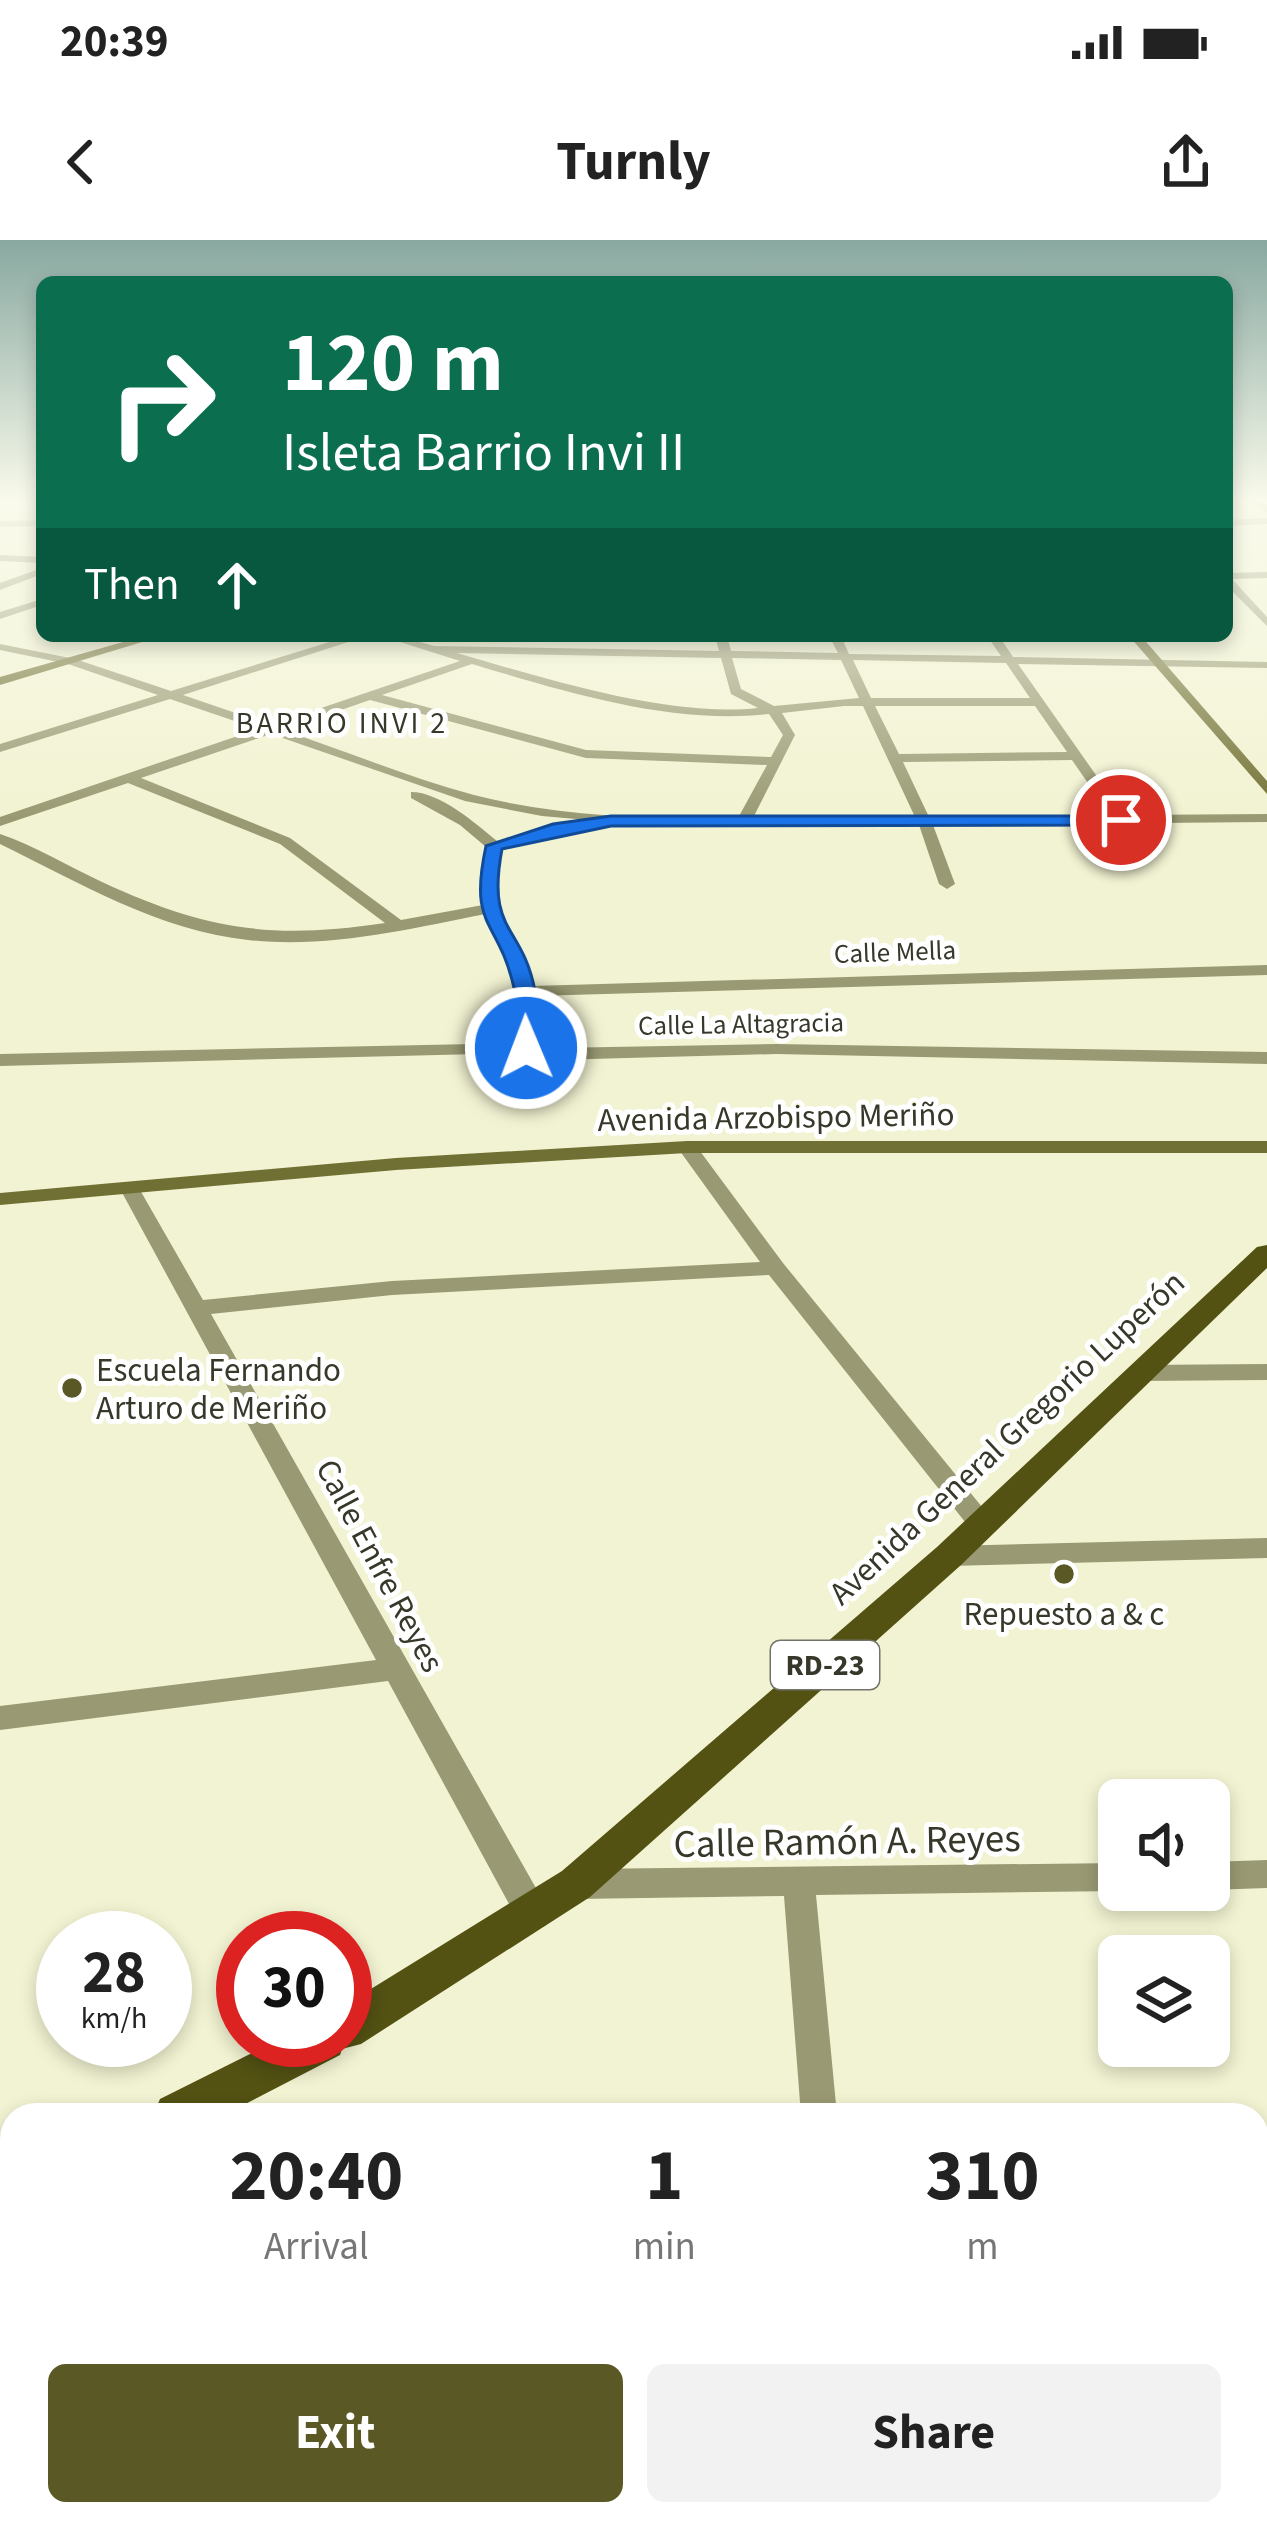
<!DOCTYPE html>
<html lang="en">
<head>
<meta charset="utf-8">
<style>
  :root { --surface:#fff; --page:#f2f2f2; --text:#222; --muted:#767676; --accent:#5a5926 }
  body { margin:0; font-family:"Source Sans 3",sans-serif; background:var(--page); color:var(--text); height:100vh; display:flex; flex-direction:column; font-size:45px; white-space:nowrap }
  * { box-sizing:border-box; margin:0 }
  p { font-size:39px; color:var(--muted) }
  .icon { flex:none; width:66px; height:66px; fill:none; stroke:currentColor; stroke-width:2; stroke-linecap:round; stroke-linejoin:round }
  .map { position:relative; flex:1; overflow:hidden }
  .panel { position:absolute; left:0px; top:1863px; width:1269px; height:423px; display:flex; flex-direction:column; background:var(--surface); border-radius:36px 36px 0 0; box-shadow:0 6px 18px #0003 }
  .panel>* { flex:none }
  .banner { position:absolute; left:36px; top:36px; width:1197px; height:366px; border-radius:18px; box-shadow:0 6px 18px #0003; background:#0b6e4f; color:#fff; overflow:hidden }
  .fabs { position:absolute; left:1098px; top:1539px; display:grid; gap:24px }
  .fabs a { display:grid; place-items:center; width:132px; height:132px; border-radius:18px; background:var(--surface); box-shadow:0 6px 18px #0003; font-size:60px }
  .speed { position:absolute; left:36px; top:1671px; display:flex; gap:24px; font-size:60px; font-weight:700; text-align:center }
  .speed>* { display:grid; place-content:center; width:156px; height:156px; border-radius:50%; background:var(--surface); box-shadow:0 6px 18px #0003; line-height:1 }
  .speed small { font-size:30px; font-weight:400 }
  .speed .limit { border:18px solid #d22; background:#fff; color:#111 }
  .pin { position:absolute; display:grid; place-items:center; width:102px; height:102px; color:#fff; margin:-51px; border:6px solid #fff; border-radius:50%; box-shadow:0 3px 12px #0007 }
  .me { position:absolute; width:132px; margin:-66px; rotate:359deg; stroke-linejoin:round; filter:drop-shadow(0 0 9px #0008) }
  .turn { display:flex; align-items:center; gap:42px; height:252px; padding:0 48px; font-size:54px }
  .turn .icon { width:156px; height:156px; stroke-width:2.5 }
  .turn b { display:block; font-size:84px; line-height:102px }
  .then { display:flex; align-items:center; height:114px; padding:0 48px; background:#0003; gap:24px; font-size:45px }
  .eta { display:flex; justify-content:space-evenly; align-items:center; height:204px; text-align:center }
  .eta b { font-size:72px; font-weight:700; line-height:84px }
  .cta { display:flex; gap:24px; margin-top:auto; padding:24px 48px }
  .cta a { flex:1; height:138px; border-radius:18px; background:var(--accent); color:#fff; font-size:48px; font-weight:700; line-height:138px; text-align:center }
  .cta a+a { background:var(--page); color:var(--text) }
  .status { display:flex; justify-content:space-between; align-items:center; height:84px; padding:0 60px; background:var(--surface); direction:ltr }
  .status svg { height:33px; fill:currentColor }
  header { display:flex; justify-content:space-between; align-items:center; height:156px; padding:0 48px; background:var(--surface); font-size:54px; font-weight:700 }
  .map>svg:first-child { display:block }
  .lines { fill:none; stroke-linecap:round; stroke-linejoin:round }
  .street { fill:#999a73; fill-rule:evenodd }
  .secondary { fill:#717034; fill-rule:evenodd }
  .primary { fill:#535213; fill-rule:evenodd }
  .route { fill:#1a73e8; stroke:#114b97; stroke-width:3 }
  .poi-dot { fill:#5a5926; stroke:#fff; stroke-width:4.5 }
  .labels { text-anchor:middle; stroke-width:10; stroke-linejoin:round; paint-order:stroke }
  .far-street-label { font-size:27px; fill:#37372a; stroke:#fff }
  .far-neighbourhood-label { font-size:30px; letter-spacing:3px; fill:#37372a; stroke:#fff }
  .shield { fill:#fff; stroke:#73736a; stroke-width:3 }
  .shield-label { font-size:30px; font-weight:bold; fill:#37372a }
  .street-label { font-size:33px; fill:#37372a; stroke:#fff }
  .poi-label { font-size:33px; fill:#37372a; stroke:#fff; text-anchor:start }
  .near-street-label { font-size:39px; fill:#37372a; stroke:#fff }
</style>
</head>
<body>
<div class="status"><b>20:39</b><svg viewBox="0 0 49 12"><path d="M0 12V9h3v3zM5 12V6h3v6zM10 12V3h3v9zM15 12V0h3v12zM26 1h20v11H26zM47 4h2v5h-2z"/></svg></div>
<header><svg class="icon" aria-label="back" viewBox="0 0 24 24"><path d="M15 5l-7 7 7 7"/></svg>Turnly<svg class="icon" aria-label="share" viewBox="0 0 24 24"><path d="M12 15V3M7 8l5-5 5 5M5 13v7h14v-7"/></svg></header>
<div class="map">
<svg width="1267" height="2285" viewBox="0 0 1267 2285">
  <rect width="100%" height="100%" fill="#f2f3d2"/>
  <g class="lines">
    <!-- street -->
    <g class="street">
      <polygon points="0,258 42,258 42,261 0,262"/>
      <polygon points="1243,258 1254,258 1267,266 1267,273"/>
      <polygon points="1267,278 1267,284 1227,286 1227,280"/>
      <polygon points="42,280 42,286 0,287 0,281"/>
      <polygon points="0,315 42,317 42,323 0,321"/>
      <polygon points="42,328 42,334 0,350 0,343"/>
      <polygon points="1267,332 1267,338 1232,339 1267,377 1267,386 1227,346 1227,333"/>
      <polygon points="42,359 42,365 0,379 0,372"/>
      <path d="M349 396H367L183 455 271 485 460 421 381 396H399L434 406 719 411 715 396H727L731 411 838 413 829 396H841L849 414 1001 416 987 396H999L1013 417 1267 422V428L1018 424 1124 575 1267 574V582L933 585 955 644 947 649 939 644 919 585 666 587 542 576 465 561 271 494 141 538 290 598 401 680 483 665 480 645 486 607 460 585 411 558V552C440 552 475 583 497 601L584 581V587L501 609 497 659 532 746 1267 725V735L534 756 535 806 554 808 776 804 1267 812V824L776 814 554 820 516 813 0 826V814L517 803 514 741 486 674C408 689 328 709 248 700 160 691 78 642 0 604V594C35 606 68 626 102 642 206 690 271 700 385 683L280 604 128 543 0 586V577L258 489 170 459 0 512V504L158 455 68 424 0 410V404L75 419 171 451ZM457 413 721 418 731 454 758 468C668 478 544 438 457 413ZM732 418 841 420 859 458 774 466 741 449ZM853 420 1006 423 1030 458H871ZM472 424C566 452 671 485 769 474L783 495 771 517 586 510 382 455ZM370 460 586 518 767 525 738 578C651 579 559 577 474 555 410 538 346 511 283 490ZM844 466H863L915 577 753 578 795 495 782 473ZM875 466H1035L1067 512 899 514ZM1072 520 1110 575 929 577 903 522Z"/>
      <polygon points="687,901 694,903 783,1023 991,1278 995,1285 991,1292 973,1292 769,1035 392,1055 211,1074 545,1664 550,1675 545,1686 533,1690 521,1686 388,1441 0,1490 0,1466 376,1420 119,947 122,943 136,943 203,1060 392,1041 760,1022 677,907"/>
      <polygon points="1267,1124 1267,1140 1139,1141 1127,1133 1139,1125"/>
      <polygon points="1267,1298 1267,1318 949,1326 939,1323 936,1316 939,1309 949,1306"/>
      <polygon points="1267,1620 1267,1648 1209,1650 1208,1650 1209,1622"/>
      <polygon points="1119,1623 1119,1650 1123,1650 1119,1651 816,1655 837,1875 801,1875 784,1656 576,1659 564,1654 560,1644 564,1634 576,1629"/>
      <polygon points="1267,2142 1267,2184 1257,2185 1257,2143"/>
      <polygon points="12,2179 12,2221 0,2222 0,2180"/>
      <rect x="829" y="2274" width="44" height="11"/>
    </g>
    <!-- secondary -->
    <g class="secondary">
      <polygon points="144,396 162,396 0,445 0,437"/>
      <polygon points="1129,396 1141,396 1267,541 1267,554"/>
      <polygon points="687,901 1267,901 1267,913 687,913 396,930 0,965 0,953 396,918"/>
    </g>
    <!-- primary -->
    <g class="primary">
      <polygon points="1267,1005 1267,1028 961,1325 590,1657 361,1804 342,1809 340,1815 224,1875 153,1875 160,1859 278,1800 345,1800 345,1765 562,1631 937,1307 1257,1007"/>
      <polygon points="12,1919 12,1967 0,1971 0,1923"/>
    </g>
  </g>
  <!-- sky -->
  <linearGradient id="sky" x2="0" y2="1"><stop stop-color="#88a8a0"/><stop offset="0.45" stop-color="#f9faeb"/><stop offset="1" stop-color="#f9faeb" stop-opacity="0"/></linearGradient>
  <rect width="1267" height="578" fill="url(#sky)"/>
  <!-- route -->
  <path class="route" d="M611 576H1121L1129 580 1121 585 611 586 502 609C486 694 522 683 535 751 539 769 536 790 537 808L519 813C512 793 519 769 514 748 498 677 468 690 486 606L553 584Z"/>
  <!-- markers -->
  <g class="poi-dot">
    <circle cx="72" cy="1148" r="12"/>
    <circle cx="1064" cy="1334" r="12"/>
  </g>
  <g class="labels">
    <!-- far-street labels -->
    <g class="far-street-label">
      <text transform="translate(895 712) rotate(-2)" y="9">Calle Mella</text>
      <text transform="translate(741 784) rotate(-1)" y="9">Calle La Altagracia</text>
    </g>
    <!-- far-neighbourhood labels -->
    <g class="far-neighbourhood-label">
      <text x="342" y="493">BARRIO INVI 2</text>
    </g>
    <!-- shield labels -->
    <rect class="shield" x="771" y="1401" width="108" height="48" rx="9"/>
    <g class="shield-label">
      <text x="825" y="1435">RD-23</text>
    </g>
    <!-- street labels -->
    <g class="street-label">
      <text transform="translate(776 876) rotate(-1)" y="12">Avenida Arzobispo Meriño</text>
      <text transform="translate(1006 1197) rotate(-43)" y="12">Avenida General Gregorio Luperón</text>
      <text transform="translate(381 1325) rotate(62)" y="12">Calle Enfre Reyes</text>
    </g>
    <!-- poi labels -->
    <g class="poi-label">
      <text x="96" y="1141">Escuela Fernando<tspan x="96" dy="38">Arturo de Meriño</tspan></text>
      <text x="1064" y="1385" text-anchor="middle">Repuesto a &amp; c</text>
    </g>
    <!-- near-street labels -->
    <g class="near-street-label">
      <text transform="translate(847 1600) rotate(-1)" y="14">Calle Ramón A. Reyes</text>
    </g>
  </g>
</svg>
<div class="fabs">
<a><svg class="icon" aria-label="sound" viewBox="0 0 24 24"><path d="M4 9h4l5-4v14l-5-4H4zM17 9q2 3 0 6"/></svg></a>
<a><svg class="icon" aria-label="layers" viewBox="0 0 24 24"><path d="M12 4l9 5-9 5-9-5zM3 14l9 5 9-5"/></svg></a>
</div>
<div class="speed"><div>28<small>km/h</small></div><div class="limit">30</div></div>
<div class="pin" style="left:1121px;top:580px;background:#d93025"><svg class="icon" aria-label="arrive" viewBox="0 0 24 24"><path d="M6 21V4h12l-3 4 3 4H6"/></svg></div>
<svg class="me" style="left:526px;top:808px" viewBox="-20 -20 40 40"><circle r="17" fill="#1a73e8" stroke="#fff" stroke-width="3"/><path d="M0-11L8 9 0 5-8 9z" fill="#fff"/></svg>
<div class="banner">
<div class="turn"><svg class="icon" aria-label="right" viewBox="0 0 24 24"><path d="M7 20v-9h11M14 6l5 5-5 5"/></svg><div><b>120 m</b>Isleta Barrio Invi II</div></div>
<div class="then">Then<svg class="icon" aria-label="ahead" viewBox="0 0 24 24"><path d="M12 20V5M6 11l6-6 6 6"/></svg></div>
</div>
<section class="panel">
<div class="eta">
<div><b>20:40</b><p>Arrival</p></div>
<div><b>1</b><p>min</p></div>
<div><b>310</b><p>m</p></div>
</div>
<div class="cta"><a>Exit</a><a>Share</a></div>
</section>
</div>
</body>
</html>
